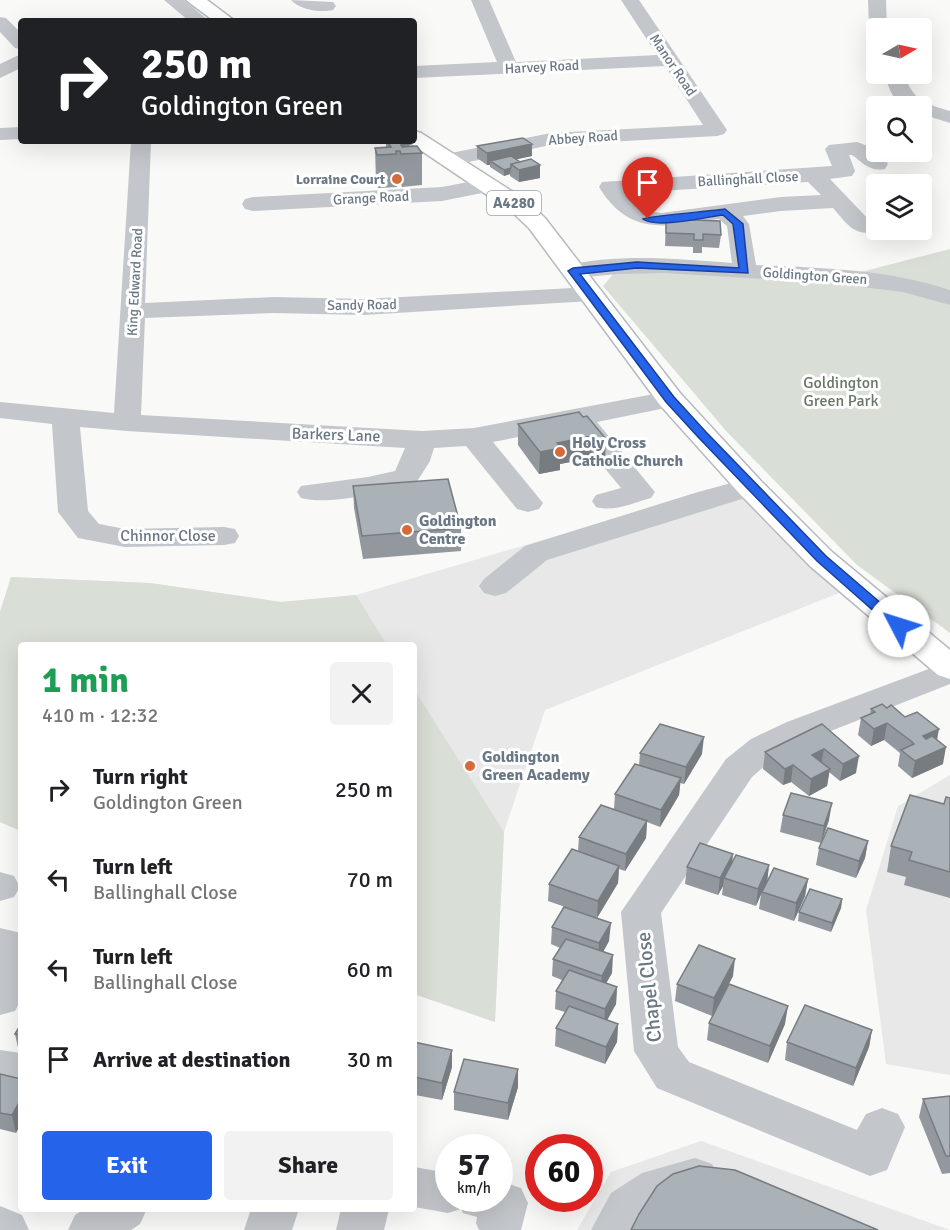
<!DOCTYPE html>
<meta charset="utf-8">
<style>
:root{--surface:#fff;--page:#f2f2f2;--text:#202124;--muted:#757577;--accent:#2563eb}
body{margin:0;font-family:Signika,sans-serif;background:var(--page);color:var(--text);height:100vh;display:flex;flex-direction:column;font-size:22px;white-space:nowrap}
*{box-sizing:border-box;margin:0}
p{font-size:20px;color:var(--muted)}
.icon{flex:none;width:33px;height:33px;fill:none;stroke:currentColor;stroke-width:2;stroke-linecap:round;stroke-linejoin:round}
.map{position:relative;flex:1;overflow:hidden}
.details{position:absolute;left:18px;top:642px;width:399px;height:570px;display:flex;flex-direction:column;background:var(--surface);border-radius:6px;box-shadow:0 6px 24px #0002}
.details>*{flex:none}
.hud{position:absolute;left:18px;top:18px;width:399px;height:126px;border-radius:6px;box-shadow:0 6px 24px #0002;background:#202124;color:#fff;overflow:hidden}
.needle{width:39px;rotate:81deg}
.controls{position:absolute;left:866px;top:18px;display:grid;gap:12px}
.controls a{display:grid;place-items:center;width:66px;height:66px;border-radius:6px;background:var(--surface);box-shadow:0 6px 24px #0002;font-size:30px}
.speed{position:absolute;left:435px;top:1134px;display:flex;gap:12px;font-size:30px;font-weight:700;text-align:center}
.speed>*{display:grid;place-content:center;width:78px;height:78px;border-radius:50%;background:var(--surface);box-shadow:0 6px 24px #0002;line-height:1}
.speed small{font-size:15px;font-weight:400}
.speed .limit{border:9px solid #d22;background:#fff;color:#111}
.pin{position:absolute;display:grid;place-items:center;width:51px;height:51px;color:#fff;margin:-62px -26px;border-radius:50% 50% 50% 0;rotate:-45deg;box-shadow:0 0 6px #0007}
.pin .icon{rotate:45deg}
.me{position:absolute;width:66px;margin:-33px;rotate:310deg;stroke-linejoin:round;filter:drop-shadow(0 0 4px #0008)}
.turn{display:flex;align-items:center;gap:21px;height:126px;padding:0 24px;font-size:27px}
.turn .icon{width:78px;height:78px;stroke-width:2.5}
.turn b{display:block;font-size:42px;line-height:51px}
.round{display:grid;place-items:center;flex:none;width:63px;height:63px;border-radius:6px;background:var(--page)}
.head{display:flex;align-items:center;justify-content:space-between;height:102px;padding:0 24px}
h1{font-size:36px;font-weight:700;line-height:45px;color:#1e9e55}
.primary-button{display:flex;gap:12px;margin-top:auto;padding:12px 24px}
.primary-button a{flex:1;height:69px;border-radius:6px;background:var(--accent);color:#fff;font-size:24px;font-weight:700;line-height:69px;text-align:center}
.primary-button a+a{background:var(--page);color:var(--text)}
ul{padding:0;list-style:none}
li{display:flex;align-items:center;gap:18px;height:90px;padding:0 24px}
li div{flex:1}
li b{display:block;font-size:22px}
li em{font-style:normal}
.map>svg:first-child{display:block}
</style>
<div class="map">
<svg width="950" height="1230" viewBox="0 0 950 1230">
<rect width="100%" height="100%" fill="#f9f9f7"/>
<path fill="#e7e8e7" d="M 732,484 L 839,593 L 545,710 L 504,832 L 495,1022 L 414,994 L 414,645 L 21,645 L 21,831 L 0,822 L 0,612 L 11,577 L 150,583 L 281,602 L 356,595 Z
M 950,775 L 950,1075 L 886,1064 L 866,910 L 898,806 Z
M 701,1141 L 950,1230 L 577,1230 L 611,1172 Z"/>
<path fill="#d9ded6" d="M 950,249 L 950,294 L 861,272 Z
M 633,271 C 691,273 749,276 807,280 C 855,284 905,286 950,305 L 950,633 L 857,565 L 727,432 L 603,286 L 614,273 Z
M 11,577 L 150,583 L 281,602 L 356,595 L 387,645 L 21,645 L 21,831 L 0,822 L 0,612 Z
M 414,689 L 504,832 L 495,1022 L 414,994 Z"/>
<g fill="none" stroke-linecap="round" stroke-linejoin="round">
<g stroke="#b6babe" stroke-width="3">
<path id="major" d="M 186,0 L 207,0 L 235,21 L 214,21 Z
M 414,131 L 421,133 L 527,201 L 545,218 L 680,393 L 761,481 L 832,552 L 950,650 L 950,679 L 938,675 L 810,566 L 739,493 L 660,405 L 529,228 L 511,211 L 407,141 L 414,141 Z"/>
</g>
<path fill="#c3c6ca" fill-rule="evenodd" d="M 164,0 L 184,0 L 209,21 L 189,21 Z
M 291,0 L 333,2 L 336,6 L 333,10 C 321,13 300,10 291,0 Z
M 471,0 L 489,0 L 516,62 L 657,55 L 621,0 L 639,0 L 727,130 L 724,134 L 717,136 L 551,145 L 449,166 L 441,165 L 438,160 L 441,155 L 551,133 L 703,125 L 665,66 L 414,78 L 414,66 L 497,62 Z
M 868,0 L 886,0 L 887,28 L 876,28 L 876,33 L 869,28 Z
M 0,17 L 6,18 L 21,33 L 21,49 L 15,48 L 0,32 Z
M 21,54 L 21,68 L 0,78 L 0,64 Z
M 885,74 L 903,74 C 916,102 921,102 950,111 L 950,123 L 921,114 L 921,106 C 895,106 891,97 885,74 Z
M 21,127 L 21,139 L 0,140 L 0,128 Z
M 131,141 L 151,141 L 145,303 L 274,297 L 364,299 L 591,287 L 600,289 L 603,294 L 600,299 L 591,301 L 364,315 L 274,313 L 145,318 L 141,415 L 422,431 L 474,428 L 670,391 L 680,393 L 684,399 L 680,405 L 597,422 L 655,492 L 651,498 C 633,503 614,512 596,507 L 592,501 L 596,495 L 621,488 L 571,427 L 493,442 L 543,503 L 539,509 L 528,512 L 517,509 L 466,446 L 434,448 L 430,461 L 416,483 C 385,491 332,506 301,498 L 297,492 L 301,486 L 368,477 L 395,471 L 405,448 L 127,431 L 80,427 L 88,511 L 99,524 L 125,529 L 224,527 L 235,529 L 239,536 L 235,543 L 224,545 L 125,547 L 78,538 L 58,512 L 52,424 L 0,418 L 0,402 L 114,413 Z
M 857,142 C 868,145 881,154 888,164 L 885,169 C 870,172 863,163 852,155 L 849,155 L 855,171 L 852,176 L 830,179 L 871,222 L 875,227 L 871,232 C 853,236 844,220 833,208 L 781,211 L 743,216 L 749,224 L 756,265 C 822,268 887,269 950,290 L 950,305 L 903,292 L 829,283 L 664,273 L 619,274 L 573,278 L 564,276 L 561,271 L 564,266 C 618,253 677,259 732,263 L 727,226 L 719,219 C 669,226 630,238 599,187 L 602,182 L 832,166 L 825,149 L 829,145 ZM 808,182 L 821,195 L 781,197 L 661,213 C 646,212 635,204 625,193 Z
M 489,178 L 497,180 L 500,185 L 497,190 L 442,201 L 253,211 L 245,209 L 242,204 L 245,199 L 253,197 L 442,187 Z
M 750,478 L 761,481 L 765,487 L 761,493 L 547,560 L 506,593 L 495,596 L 484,593 L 479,586 L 484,579 L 525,546 L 698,492 Z
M 950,661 L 950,684 L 813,738 L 777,755 L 752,777 L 661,913 L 678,1047 L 689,1062 L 857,1130 L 866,1114 L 882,1108 L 898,1114 L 905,1127 L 887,1170 L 870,1176 L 657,1088 L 634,1051 L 621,912 L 726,759 L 751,739 L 787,722 Z
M 0,872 L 14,876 L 20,887 L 14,897 L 0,901 Z
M 0,928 L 21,933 L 21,1000 L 15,1011 L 0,1015 Z
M 0,1050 L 21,1053 L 21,1089 L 0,1086 Z
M 695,1158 L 712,1164 L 719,1178 L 712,1192 C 687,1201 655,1205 641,1230 L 591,1230 L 611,1193 L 642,1173 Z
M 414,1167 L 448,1173 L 448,1198 L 500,1198 L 500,1181 L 521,1188 L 528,1203 L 521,1230 L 479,1230 L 476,1223 L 477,1217 L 463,1213 L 461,1209 L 448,1213 L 414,1207 Z
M 0,1206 L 22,1215 L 29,1230 L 0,1230 Z
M 84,1209 L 147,1209 L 140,1224 L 131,1230 L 68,1230 L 75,1215 Z
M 251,1209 L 299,1209 L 292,1230 L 244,1230 Z
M 341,1209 L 389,1209 L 384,1230 L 336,1230 Z"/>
<use href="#major" fill="#fff" fill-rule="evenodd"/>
</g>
<path fill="#92989d" d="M 386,141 L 408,141 L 410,146 L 422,153 L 422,185 L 402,187 L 401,184 L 397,184 L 397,187 L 378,188 L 376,181 L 375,148 L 386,148 Z
M 477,146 L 532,156 L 515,159 L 540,178 L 519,182 L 510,176 L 510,174 L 504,176 L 490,167 L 490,165 L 487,165 L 477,158 Z
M 666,219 L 721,235 L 719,248 L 702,247 L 702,253 L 693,253 L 693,247 L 665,246 Z
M 587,416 L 605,461 L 595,462 L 591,458 L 560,464 L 560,470 L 539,474 L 518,445 L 518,424 Z
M 353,486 L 461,528 L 461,551 L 363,559 L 354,508 Z
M 887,708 L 905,717 L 937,740 L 943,764 L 912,778 L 898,766 L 900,753 L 884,740 L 871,746 L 858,735 L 861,718 L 870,715 L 871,709 Z
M 822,724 L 856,773 L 840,781 L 829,772 L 827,786 L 809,796 L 791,782 L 783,785 L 763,769 L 765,752 Z
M 640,753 L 702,754 L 684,784 L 680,783 L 679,795 L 660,827 L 647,822 L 646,838 L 625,871 L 619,869 L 618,883 L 597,918 L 548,901 L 549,884 L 578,851 L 579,837 L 614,809 L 615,794 L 639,765 Z
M 950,798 L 950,898 L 904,885 L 906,877 L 887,872 L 891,846 L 944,804 Z
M 783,815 L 829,820 L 822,841 L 868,841 L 865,858 L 856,878 L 816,865 L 819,848 L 821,843 L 780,832 Z
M 733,854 L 732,862 L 769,865 L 767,882 L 808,879 L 805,896 L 794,921 L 759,909 L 761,894 L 756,906 L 722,895 L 723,886 L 718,895 L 685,884 L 687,867 Z
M 842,899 L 841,908 L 831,932 L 798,921 L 799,912 Z
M 552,927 L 609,941 L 603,952 L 612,973 L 606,983 L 617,987 L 616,1004 L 607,1020 L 618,1024 L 617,1042 L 605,1064 L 555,1046 L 556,1028 L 565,1012 L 555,1009 L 556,991 L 562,980 L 552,976 L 553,959 L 560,948 L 551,944 Z
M 733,976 L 712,1016 L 675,1001 L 677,984 Z
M 709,1023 L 785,1024 L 768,1063 L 707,1040 Z
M 21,1024 L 21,1052 L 19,1052 L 15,1034 Z
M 872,1030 L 869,1047 L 853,1086 L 785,1060 L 787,1042 Z
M 414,1042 L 452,1067 L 442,1100 L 415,1095 L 414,1106 Z
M 0,1074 L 21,1079 L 16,1133 L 0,1129 Z
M 518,1087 L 508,1120 L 454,1110 L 454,1092 Z
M 950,1096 L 950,1173 L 942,1174 L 919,1117 L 923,1099 Z"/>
<path fill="#777c80" d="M 532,144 L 532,156 L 495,164 L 490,161 L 490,165 L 487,165 L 487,153 Z
M 540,165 L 540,178 L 519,182 L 519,170 Z
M 511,168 L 510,174 L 504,176 L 504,170 Z
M 592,436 L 591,458 L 560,464 L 560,470 L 539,474 L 540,452 L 557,443 Z
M 606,439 L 605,461 L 595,462 L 596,441 Z
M 887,723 L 884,740 L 871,746 L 874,729 Z
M 939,729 L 936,746 L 923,736 Z
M 704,737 L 702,754 L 684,784 L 686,767 Z
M 946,747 L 943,764 L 912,778 L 915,761 Z
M 824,749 L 821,766 L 812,755 Z
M 859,756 L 856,773 L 840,781 L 843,764 Z
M 793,765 L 791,782 L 783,785 L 785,769 Z
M 830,769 L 827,786 L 809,796 L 811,779 Z
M 681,778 L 679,795 L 660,827 L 661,810 Z
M 832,803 L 829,820 L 821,843 L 824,826 Z
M 647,821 L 646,838 L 625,871 L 626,854 Z
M 868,841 L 865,858 L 856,878 L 859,861 Z
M 733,854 L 731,871 L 724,878 L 723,886 L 718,895 L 720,878 Z
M 769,865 L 767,883 L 762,892 L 756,906 L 758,889 Z
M 619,866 L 618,883 L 597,918 L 598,901 Z
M 808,879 L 805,896 L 794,921 L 796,903 Z
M 842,899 L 841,908 L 831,932 L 832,923 Z
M 611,923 L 609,941 L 598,961 L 599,943 Z
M 613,955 L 612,973 L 600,994 L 602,976 Z
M 735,959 L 733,976 L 712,1016 L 714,998 Z
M 617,987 L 616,1004 L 604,1026 L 605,1009 Z
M 788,1006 L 785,1024 L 768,1063 L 770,1046 Z
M 618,1024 L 617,1042 L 605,1064 L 606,1047 Z
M 872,1030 L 869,1047 L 853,1086 L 856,1068 Z
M 452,1050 L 452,1067 L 442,1100 L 442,1083 Z
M 518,1069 L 518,1087 L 508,1120 L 508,1103 Z
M 21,1099 L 21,1124 L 16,1133 L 12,1115 Z"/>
<path fill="#aab1b7" stroke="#777c80" stroke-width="1.5" d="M 523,138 L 532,144 L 487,153 L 477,146 Z
M 387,141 L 408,141 L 410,144 L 401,145 L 402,147 L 417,146 L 422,153 L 401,154 L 400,151 L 396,151 L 396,154 L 377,155 L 375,148 L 391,147 Z
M 511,156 L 520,162 L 511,164 L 511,168 L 504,170 L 490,161 Z
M 531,159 L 540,165 L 519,170 L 511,164 Z
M 666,219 L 720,221 L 721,235 L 703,234 L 703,240 L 694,240 L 694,234 L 666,233 Z
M 579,412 L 583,417 L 587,416 L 606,439 L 596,441 L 592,436 L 557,443 L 561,448 L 540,452 L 518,424 Z
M 448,479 L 461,528 L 362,536 L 353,486 Z
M 882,704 L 887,708 L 891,705 L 905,717 L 917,712 L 939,729 L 923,736 L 926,739 L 932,736 L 946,747 L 915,761 L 901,750 L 914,744 L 911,741 L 887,723 L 874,729 L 861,718 L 875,712 L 871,709 Z
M 660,724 L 704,737 L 686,767 L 640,753 Z
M 822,724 L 859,756 L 843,764 L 824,749 L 812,755 L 830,769 L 811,779 L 793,765 L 785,769 L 765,752 Z
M 635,764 L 681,778 L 661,810 L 615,794 Z
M 791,793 L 832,803 L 824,826 L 783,815 Z
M 910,795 L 944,804 L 946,797 L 950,798 L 950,872 L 909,860 L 912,852 L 891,846 Z
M 601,805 L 647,821 L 626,854 L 579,837 Z
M 828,828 L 868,841 L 859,861 L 819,848 Z
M 700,843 L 733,854 L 720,878 L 687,867 Z
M 572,849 L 619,866 L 598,901 L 549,884 Z
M 736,855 L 769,865 L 758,889 L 724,878 Z
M 774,868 L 808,879 L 796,903 L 762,892 Z
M 810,889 L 842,899 L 832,923 L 799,912 Z
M 564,907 L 611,923 L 599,943 L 552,927 Z
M 566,939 L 613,955 L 602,976 L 553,959 Z
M 699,945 L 735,959 L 714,998 L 677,984 Z
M 569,970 L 617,987 L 605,1009 L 556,991 Z
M 729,984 L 788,1006 L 770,1046 L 709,1023 Z
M 805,1005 L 872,1030 L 856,1068 L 787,1042 Z
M 569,1006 L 618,1024 L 606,1047 L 556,1028 Z
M 21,1024 L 21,1035 L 15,1034 Z
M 414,1042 L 452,1050 L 442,1083 L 414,1077 Z
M 464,1059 L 518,1069 L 508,1103 L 454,1092 Z
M 0,1074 L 21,1079 L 21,1099 L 12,1115 L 0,1113 Z
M 950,1096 L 950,1156 L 946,1156 L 923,1099 Z
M 699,1166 L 735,1170 L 878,1230 L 631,1230 L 639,1214 L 657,1186 L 673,1174 Z"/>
<path fill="#2563eb" stroke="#184099" stroke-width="1.5" d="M 725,209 L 743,224 L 748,273 L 637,268 L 580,274 L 674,397 L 706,432 L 826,556 L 904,623 L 906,626 L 904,629 L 894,629 L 817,561 L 698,437 L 666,402 L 568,271 L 573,268 L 637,262 L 739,268 L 733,224 L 723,215 C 706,217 656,229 643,219 C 648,216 713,211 725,209 Z"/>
<g fill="#d66a3a" stroke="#fff" stroke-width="2">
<circle cx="397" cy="179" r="6"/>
<circle cx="560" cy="452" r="6"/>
<circle cx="407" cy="530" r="6"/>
<circle cx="470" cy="766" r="6"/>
</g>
<g text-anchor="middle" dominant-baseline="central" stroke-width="6" stroke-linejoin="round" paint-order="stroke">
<g font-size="14" fill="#6a7785" stroke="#fff">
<text transform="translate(673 65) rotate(56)">Manor Road</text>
<text transform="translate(542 67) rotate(-3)">Harvey Road</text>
<text transform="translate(583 138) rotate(-4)">Abbey Road</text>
<text transform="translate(748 179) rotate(-3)">Ballinghall Close</text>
<text transform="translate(371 198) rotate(-3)">Grange Road</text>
<text transform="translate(815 276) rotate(4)">Goldington Green</text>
<text transform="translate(135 282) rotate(-87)">King Edward Road</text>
<text transform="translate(362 305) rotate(-1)">Sandy Road</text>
</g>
<g font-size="14" font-weight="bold" fill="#6a7785" stroke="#fff" text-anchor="end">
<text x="385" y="179">Lorraine Court</text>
</g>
<rect fill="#fff" stroke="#97a0aa" stroke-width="1.5" x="487" y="191" width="54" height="24" rx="4.5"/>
<g font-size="15" font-weight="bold" fill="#6a7785">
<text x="514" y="203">A4280</text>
</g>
<g font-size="16" fill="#667865" stroke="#fff">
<text x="841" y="383">Goldington<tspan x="841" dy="18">Green Park</tspan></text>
</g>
<g font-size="16" fill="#6a7785" stroke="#fff">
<text transform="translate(336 435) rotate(2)">Barkers Lane</text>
<text x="168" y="536">Chinnor Close</text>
</g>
<g font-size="16" font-weight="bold" fill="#6a7785" stroke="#fff" text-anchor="start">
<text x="572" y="443">Holy Cross<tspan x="572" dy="18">Catholic Church</tspan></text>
<text x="419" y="521">Goldington<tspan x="419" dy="18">Centre</tspan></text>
<text x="482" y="757">Goldington<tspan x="482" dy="18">Green Academy</tspan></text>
</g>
<g font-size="20" fill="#6a7785" stroke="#fff">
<text transform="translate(649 987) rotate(-96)">Chapel Close</text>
</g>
</g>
</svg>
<div class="controls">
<a><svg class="needle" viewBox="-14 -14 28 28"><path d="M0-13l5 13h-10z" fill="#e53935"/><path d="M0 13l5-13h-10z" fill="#757577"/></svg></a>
<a><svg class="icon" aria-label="search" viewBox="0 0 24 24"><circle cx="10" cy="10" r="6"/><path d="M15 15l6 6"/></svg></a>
<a><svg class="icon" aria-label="layers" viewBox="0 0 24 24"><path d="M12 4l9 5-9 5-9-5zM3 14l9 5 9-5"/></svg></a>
</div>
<div class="speed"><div>57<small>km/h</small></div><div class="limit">60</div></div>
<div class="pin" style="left:648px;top:219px;background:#d93025"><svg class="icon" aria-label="arrive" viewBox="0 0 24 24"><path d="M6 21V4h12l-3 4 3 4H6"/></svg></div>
<svg class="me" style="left:899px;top:626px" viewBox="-20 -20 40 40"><circle r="19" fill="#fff"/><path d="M0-13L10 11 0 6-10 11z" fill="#2563eb"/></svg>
<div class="hud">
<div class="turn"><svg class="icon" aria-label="right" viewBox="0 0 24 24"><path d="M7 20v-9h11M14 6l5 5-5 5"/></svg><div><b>250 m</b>Goldington Green</div></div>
</div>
<section class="details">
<div class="head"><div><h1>1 min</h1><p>410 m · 12:32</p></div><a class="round"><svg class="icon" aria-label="close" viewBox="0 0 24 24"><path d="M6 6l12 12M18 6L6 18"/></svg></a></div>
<ul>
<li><svg class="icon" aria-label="right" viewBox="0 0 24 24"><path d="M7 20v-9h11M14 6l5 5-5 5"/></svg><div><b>Turn right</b><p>Goldington Green</p></div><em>250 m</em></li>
<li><svg class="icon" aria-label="left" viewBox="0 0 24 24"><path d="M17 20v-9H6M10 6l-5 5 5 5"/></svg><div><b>Turn left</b><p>Ballinghall Close</p></div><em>70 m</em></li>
<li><svg class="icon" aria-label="left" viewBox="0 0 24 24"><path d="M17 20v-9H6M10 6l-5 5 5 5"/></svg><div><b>Turn left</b><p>Ballinghall Close</p></div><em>60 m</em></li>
<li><svg class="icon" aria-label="arrive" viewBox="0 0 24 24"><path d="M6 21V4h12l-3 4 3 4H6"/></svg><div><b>Arrive at destination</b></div><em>30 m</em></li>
</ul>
<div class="primary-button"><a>Exit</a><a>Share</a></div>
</section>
</div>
